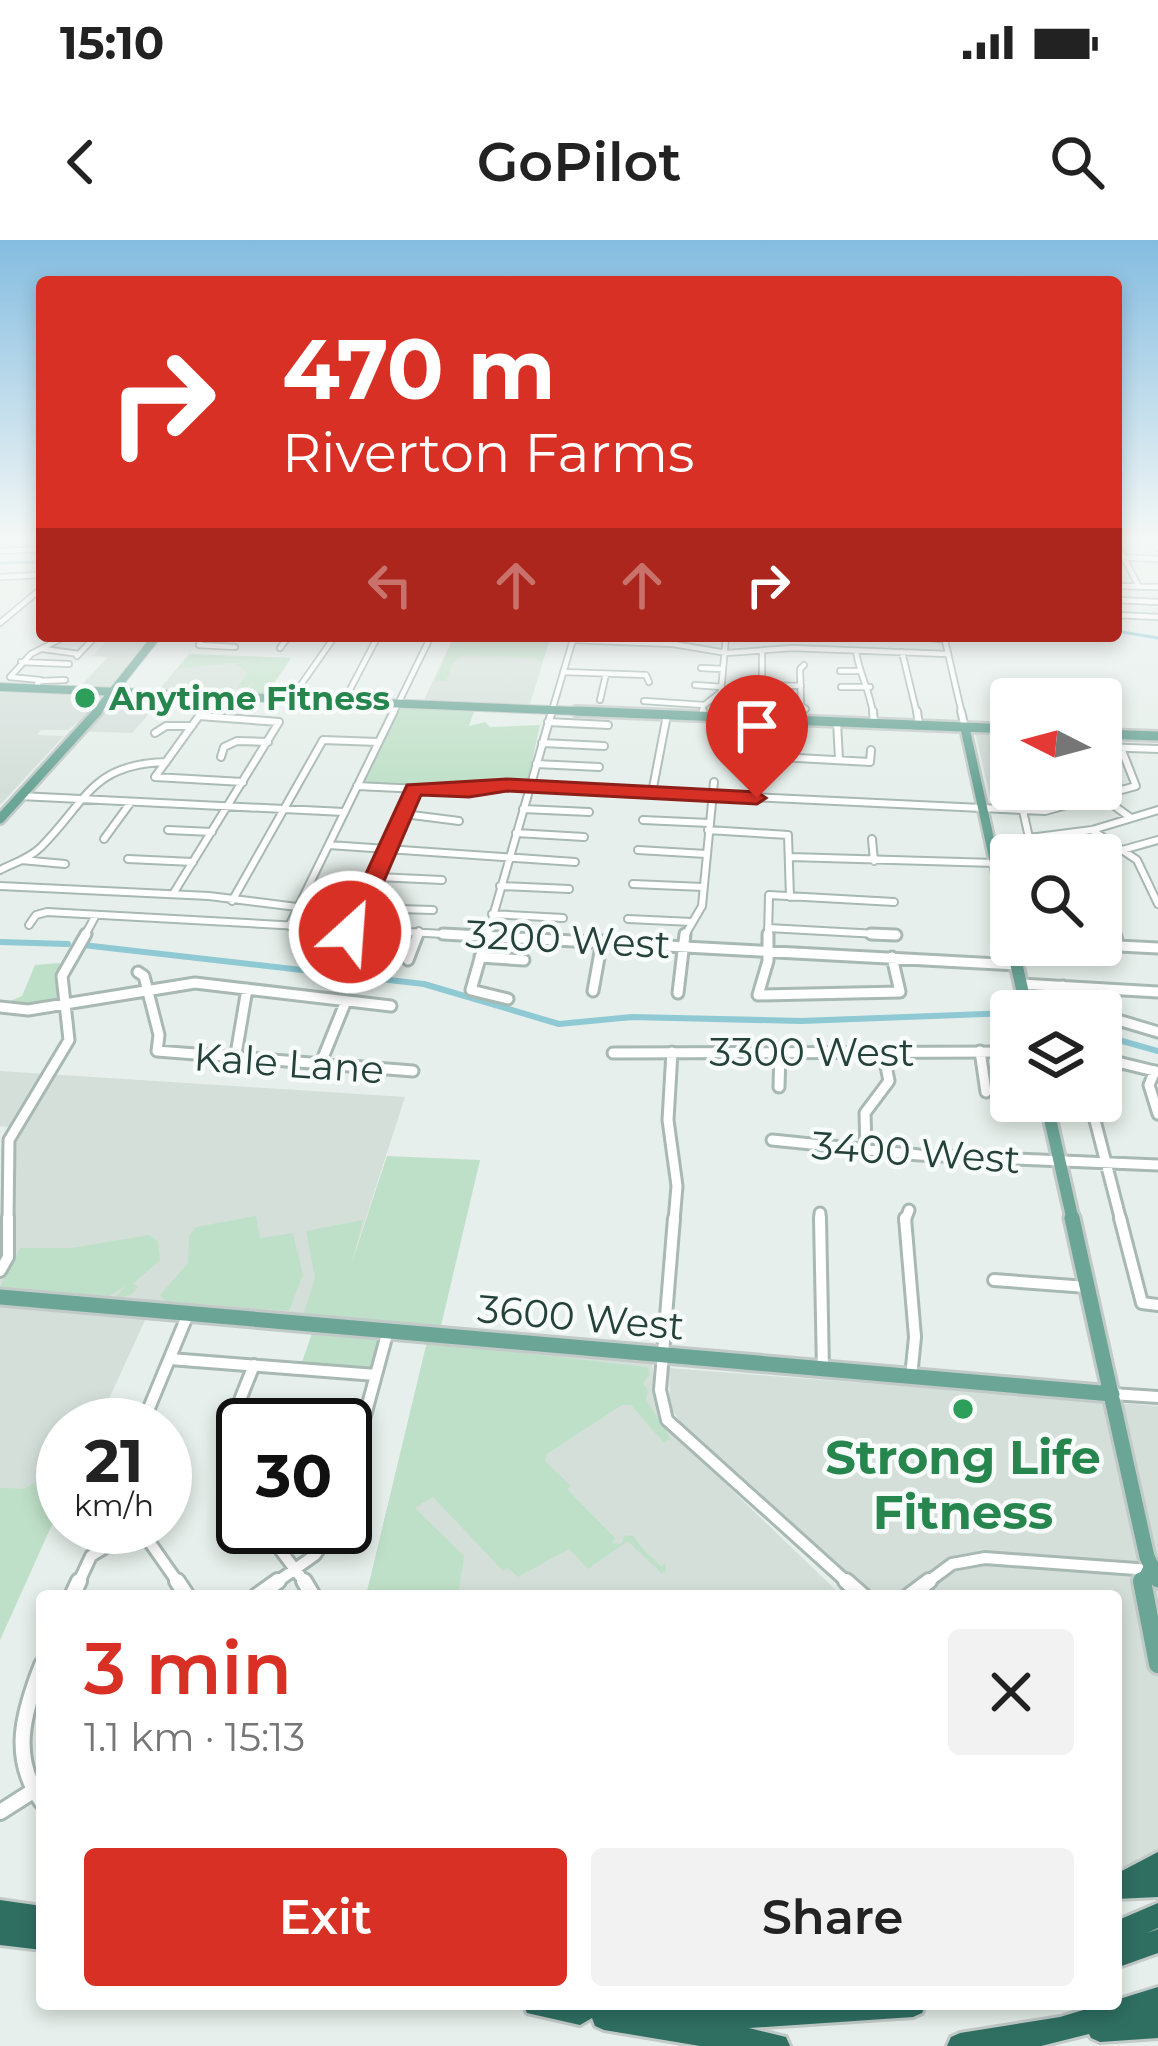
<!DOCTYPE html>
<meta charset="utf-8">
<style>
:root{--surface:#fff;--page:#f2f2f2;--text:#222;--muted:#767676;--accent:#d93025}
body{margin:0;font-family:Montserrat,sans-serif;background:var(--page);color:var(--text);height:100vh;display:flex;flex-direction:column;font-size:45px;white-space:nowrap}
*{box-sizing:border-box;margin:0}
p{font-size:39px;color:var(--muted)}
.icon{flex:none;width:66px;height:66px;fill:none;stroke:currentColor;stroke-width:2;stroke-linecap:round;stroke-linejoin:round}
.map{position:relative;flex:1;overflow:hidden}
.side{position:absolute;left:36px;top:1350px;width:1086px;height:420px;display:flex;flex-direction:column;background:var(--surface);border-radius:12px;box-shadow:0 6px 18px #0003}
.side>*{flex:none}
.banner{position:absolute;left:36px;top:36px;width:1086px;height:366px;border-radius:12px;box-shadow:0 6px 18px #0003;background:#d93025;color:#fff;overflow:hidden}
.needle{width:78px;rotate:276deg}
.tools{position:absolute;left:990px;top:438px;display:grid;gap:24px}
.tools a{display:grid;place-items:center;width:132px;height:132px;border-radius:12px;background:var(--surface);box-shadow:0 6px 18px #0003;font-size:60px}
.speed{position:absolute;left:36px;top:1158px;display:flex;gap:24px;font-size:60px;font-weight:700;text-align:center}
.speed>*{display:grid;place-content:center;width:156px;height:156px;border-radius:50%;background:var(--surface);box-shadow:0 6px 18px #0003;line-height:1}
.speed small{font-size:30px;font-weight:400}
.speed .limit{border:6px solid #111;border-radius:18px;background:#fff;color:#111}
.pin{position:absolute;display:grid;place-items:center;width:102px;height:102px;color:#fff;margin:-123px -51px;border-radius:50% 50% 50% 0;rotate:-45deg;box-shadow:0 0 12px #0007}
.pin .icon{rotate:45deg}
.me{position:absolute;width:132px;margin:-66px;rotate:26deg;stroke-linejoin:round;filter:drop-shadow(0 0 9px #0008)}
.turn{display:flex;align-items:center;gap:42px;height:252px;padding:0 48px;font-size:54px}
.turn .icon{width:156px;height:156px;stroke-width:2.5}
.turn b{display:block;font-size:84px;line-height:102px}
.lanes{display:flex;align-items:center;height:114px;padding:0 48px;background:#0003;justify-content:center;gap:60px;direction:ltr}
.lanes .off{opacity:.35}
.round{display:grid;place-items:center;flex:none;width:126px;height:126px;border-radius:12px;background:var(--page)}
.headline{display:flex;align-items:center;justify-content:space-between;height:204px;padding:0 48px}
h1{font-size:72px;font-weight:600;line-height:90px;color:var(--accent)}
.cta{display:flex;gap:24px;margin-top:auto;padding:24px 48px}
.cta a{flex:1;height:138px;border-radius:12px;background:var(--accent);color:#fff;font-size:48px;font-weight:600;line-height:138px;text-align:center}
.cta a+a{background:var(--page);color:var(--text)}
.status{display:flex;justify-content:space-between;align-items:center;height:84px;padding:0 60px;background:var(--surface);direction:ltr}
.status svg{height:33px;fill:currentColor}
header{display:flex;justify-content:space-between;align-items:center;height:156px;padding:0 48px;background:var(--surface);font-size:54px;font-weight:600}
.map>svg:first-child{display:block}
</style>
<div class="status"><b>15:10</b><svg viewBox="0 0 49 12"><path d="M0 12V9h3v3zM5 12V6h3v6zM10 12V3h3v9zM15 12V0h3v12zM26 1h20v11H26zM47 4h2v5h-2z"/></svg></div>
<header><svg class="icon" aria-label="back" viewBox="0 0 24 24"><path d="M15 5l-7 7 7 7"/></svg>GoPilot<svg class="icon" aria-label="search" viewBox="0 0 24 24"><circle cx="10" cy="10" r="6"/><path d="M15 15l6 6"/></svg></header>
<div class="map">
<svg width="1158" height="1806" viewBox="0 0 1158 1806">
<rect width="100%" height="100%" fill="#e6efeb"/>
<path fill="#d4dfda" d="M 111,396 L 151,396 L 108,452 L 187,456 L 178,467 L 156,466 L 132,493 L 72,491 L 79,481 L 68,490 L 41,490 L 37,495 L 64,496 L 0,565 L 0,449 L 76,451 L 108,417 L 93,416 Z
M 454,396 L 551,396 L 529,467 L 423,462 Z
M 189,414 L 291,418 L 266,456 L 157,452 Z
M 975,491 L 1011,493 L 1011,549 L 1074,549 L 1039,560 L 990,557 Z
M 0,831 L 405,857 L 332,1083 L 0,1051 L 1,910 L 10,887 L 0,886 Z
M 0,1067 L 146,1078 L 97,1185 L 63,1185 L 63,1260 L 0,1400 Z
M 427,1102 L 652,1124 L 658,1179 L 842,1356 L 366,1356 Z
M 669,1128 L 1158,1166 L 1158,1614 L 1116,1633 L 1116,1356 L 859,1356 L 686,1190 L 670,1167 Z"/>
<path fill="#bfe0c8" d="M 454,396 L 551,396 L 542,422 L 534,418 L 463,415 L 454,422 L 446,441 L 435,441 Z
M 190,414 L 291,418 L 265,455 L 246,454 L 253,442 L 247,448 L 238,447 L 247,432 L 234,423 L 177,429 Z
M 400,465 L 475,469 L 469,486 L 485,482 L 490,487 L 540,485 L 527,544 L 474,549 L 361,545 Z
M 60,723 L 56,763 L 36,767 L 3,764 L 22,756 L 35,725 Z
M 387,916 L 480,920 L 440,1090 L 332,1081 L 333,1076 L 304,1073 L 315,1037 L 306,991 L 363,980 L 352,1022 Z
M 256,976 L 260,998 L 293,993 L 303,1035 L 289,1071 L 166,1061 L 160,1055 L 188,1023 L 189,996 L 196,987 Z
M 149,995 L 158,1001 L 160,1020 L 133,1044 L 138,1046 C 134,1055 124,1058 114,1058 L 126,1046 L 109,1056 L 0,1047 L 20,1008 L 71,1008 Z
M 312,1093 L 381,1098 L 372,1130 L 301,1125 Z
M 427,1102 L 647,1127 L 650,1135 L 643,1143 L 648,1150 L 646,1159 L 671,1199 L 664,1203 L 631,1165 L 622,1165 L 547,1214 L 545,1221 L 571,1246 L 567,1249 L 615,1298 L 612,1303 L 621,1304 L 625,1295 L 634,1296 C 641,1310 650,1315 662,1327 L 666,1322 L 666,1331 L 662,1334 L 628,1301 L 588,1329 L 569,1309 L 518,1337 L 508,1328 L 503,1331 L 433,1257 L 415,1268 L 464,1316 L 458,1356 L 366,1356 Z
M 63,1225 L 63,1260 L 0,1400 L 0,1248 L 24,1249 Z"/>
<g fill="none" stroke-linecap="round" stroke-linejoin="round">
<path stroke="#8ec9d4" stroke-width="3" d="M 0,323 L 42,322
M 1116,391 L 1158,398"/>
<path stroke="#8ec9d4" stroke-width="6" d="M 0,702 L 68,704
M 83,705 L 424,744 L 559,784 L 632,777 L 801,781 L 1011,773
M 1101,795 L 1158,811"/>
<g stroke="#a8b8b2" stroke-width="8">
<path id="minor-far4" d="M 1152,298 L 1158,308
M 1116,302 L 1139,347
M 0,311 L 42,309
M 1116,317 L 1158,319
M 0,337 L 42,335
M 1116,346 L 1158,347
M 1116,360 L 1158,362
M 1116,375 L 1158,377
M 0,383 L 42,348
M 151,396 L 202,398
M 203,396 L 199,405 L 235,407
M 916,396 L 945,400
M 944,396 L 962,474
M 573,400 L 673,404 L 727,413 L 792,408 L 948,414
M 280,408 L 289,396
M 43,409 L 79,414
M 856,411 C 859,434 870,450 873,474
M 902,412 L 917,474
M 762,413 L 762,474
M 77,416 L 92,400
M 21,422 L 69,424
M 804,425 L 800,429 L 801,465 L 806,469
M 701,428 L 723,429
M 840,431 L 859,431
M 563,432 L 646,435 L 649,442
M 10,437 L 31,414 L 66,396
M 10,437 L 40,440 L 35,448
M 41,441 L 65,440
M 695,445 L 722,447
M 763,445 L 801,446
M 841,447 L 870,447
M 291,459 L 335,396
M 600,460 L 606,434
M 344,461 L 378,396
M 644,461 L 704,465
M 393,474 L 431,396
M 551,474 L 574,396
M 702,474 L 703,466 L 721,452 L 726,396"/>
</g>
<g stroke="#a8b8b2" stroke-width="10">
<path id="minor-far3" d="M 762,471 L 762,479
M 873,471 L 874,484
M 917,471 L 919,485
M 961,471 L 965,488
M 702,476 L 703,471
M 548,482 L 608,485
M 837,482 L 839,519
M 155,493 L 166,486 L 192,486
M 542,503 L 604,506
M 1101,507 L 1158,509
M 760,516 L 870,522 L 871,510
M 221,517 L 224,507 L 237,501 L 268,502
M 536,524 L 599,527
M 155,537 L 199,476 L 279,482 L 173,654
M 155,537 L 243,542
M 357,546 L 461,551 L 517,546 L 1045,571 L 1136,546 L 1121,508
M 1091,549 L 1131,578
M 652,553 L 667,475
M 20,556 L 344,572
M 523,569 L 589,572
M 1023,571 L 1033,615
M 404,574 L 459,581
M 643,580 L 709,583
M 168,590 L 212,592
M 708,590 L 788,595 L 790,657
M 1092,590 L 1137,620 L 1158,664
M 516,593 L 584,597
M 1029,598 L 1092,590 L 1158,570
M 104,599 L 131,562
M 872,599 L 874,621
M 329,605 L 575,622
M 638,610 L 706,614
M 1101,616 L 1158,600
M 790,617 L 995,623
M 128,619 L 193,622
M 21,620 L 65,624
M 0,630 C 14,623 30,618 41,607 C 87,561 91,524 166,522
M 377,637 L 442,640
M 633,644 L 703,647
M 0,646 L 209,656 L 297,667
M 500,646 L 569,649
M 1101,653 L 1116,697
M 232,661 L 323,500 L 378,502
M 363,668 L 433,670
M 492,674 L 563,678
M 628,679 L 692,682
M 29,685 L 36,675 L 47,672 L 498,697
M 289,686 L 394,471
M 768,688 L 896,695
M 84,697 L 96,675
M 349,697 L 414,549
M 417,697 L 419,691
M 487,697 L 552,471
M 684,697 L 702,666 L 714,542
M 768,697 L 769,655 L 894,662"/>
</g>
<g stroke="#a8b8b2" stroke-width="15">
<path id="minor-far2" d="M 443,694 L 1017,725
M 487,694 L 471,750 L 508,759
M 768,694 L 768,721 L 758,755 L 900,752 L 892,717
M 871,694 L 896,695
M 1115,694 L 1119,706 L 1158,708
M 342,713 L 351,694
M 480,717 L 524,720
M 408,720 L 418,694
M 138,732 L 144,736 L 159,795 L 157,811 L 413,831
M 1021,744 L 1158,752
M 1063,746 L 1067,765 L 1088,771
M 593,751 L 602,701
M 678,753 L 685,694
M 0,767 L 28,770 L 195,743 L 391,766
M 1101,775 L 1158,792
M 980,811 L 986,852
M 672,812 L 668,880 L 677,946 L 674,981
M 613,813 L 1011,812
M 1101,818 L 1158,832
M 235,820 L 247,749
M 320,825 L 346,761
M 1155,831 L 1149,845 L 1158,874
M 779,847 L 780,812
M 1090,861 L 1121,981
M 772,900 L 919,915 L 1158,925
M 866,911 L 865,873 L 889,841 L 883,811
M 820,973 L 820,981
M 8,981 L 9,900 L 69,800 L 62,736 L 86,694
M 905,981 L 909,970"/>
</g>
<g stroke="#a8b8b2" stroke-width="16">
<path id="minor-far1" d="M 674,978 L 660,1150 L 667,1180 L 849,1344
M 820,978 L 823,1130
M 905,978 L 915,1097 L 911,1137
M 1120,978 L 1142,1063 L 1158,1065
M 0,1031 L 8,1017 L 8,978
M 994,1040 L 1087,1047
M 170,1119 L 376,1135
M 1112,1154 L 1158,1157
M 142,1185 L 188,1074
M 345,1250 L 387,1094
M 243,1263 C 213,1216 235,1173 254,1125
M 139,1287 L 179,1344
M 263,1287 L 306,1344
M 78,1344 L 91,1316 L 139,1287
M 274,1344 L 315,1315 L 334,1287
M 925,1344 L 952,1324 L 985,1318 L 1150,1330"/>
</g>
<g stroke="#a8b8b2" stroke-width="20">
<path id="minor" d="M 177,1341 L 187,1356
M 304,1341 L 313,1356
M 846,1341 L 863,1356
M 72,1356 L 79,1341
M 257,1356 L 278,1341
M 909,1356 L 929,1341
M 42,1425 C 23,1473 10,1518 42,1562
M 0,1572 L 33,1551"/>
</g>
<g stroke="#c2cac8" stroke-width="10">
<path id="major-far4" d="M 0,447 L 648,474
M 95,474 L 157,396"/>
</g>
<g stroke="#c2cac8" stroke-width="14">
<path id="major-far3" d="M 576,471 L 1011,489
M 965,488 L 1011,697
M 1101,494 L 1158,496
M 0,579 L 98,471"/>
</g>
<g stroke="#c2cac8" stroke-width="18">
<path id="major-far2" d="M 1012,705 L 1027,771
M 1046,861 L 1073,981"/>
</g>
<g stroke="#c2cac8" stroke-width="21">
<path id="major-far1" d="M 1072,978 L 1147,1317 L 1158,1340
M 0,1057 L 1112,1154
M 1143,1344 L 1150,1330"/>
</g>
<g stroke="#c2cac8" stroke-width="24">
<path id="major" d="M 1142,1341 L 1158,1424"/>
</g>
<g stroke="#c2cac8" stroke-width="6">
<path id="highway" d="M 1158,1612 L 1158,1657 L 1116,1659 L 1116,1634 Z
M 0,1660 L 42,1666 L 42,1710 L 0,1705 Z
M 1158,1663 L 1158,1688 L 1147,1693 L 1158,1689 L 1158,1713 L 1116,1728 L 1116,1681 Z
M 1158,1747 L 1158,1798 L 1100,1802 L 1091,1798 L 1089,1794 L 1041,1806 L 947,1806 L 951,1797 L 960,1793 L 1060,1777 L 1103,1764 L 1116,1764 L 1116,1760 Z
M 523,1764 L 926,1764 L 922,1773 L 913,1777 L 749,1788 L 786,1797 L 790,1806 L 700,1806 L 604,1790 L 595,1786 L 592,1778 L 580,1785 L 527,1773 Z"/>
</g>
<use href="#minor-far4" stroke="#fff" stroke-width="4.5"/>
<use href="#minor-far3" stroke="#fff" stroke-width="6"/>
<use href="#minor-far2" stroke="#fff" stroke-width="9"/>
<use href="#minor-far1" stroke="#fff" stroke-width="10"/>
<use href="#minor" stroke="#fff" stroke-width="14"/>
<use href="#major-far4" stroke="#6aa596" stroke-width="8"/>
<use href="#major-far3" stroke="#6aa596" stroke-width="9"/>
<use href="#major-far2" stroke="#6aa596" stroke-width="12"/>
<use href="#major-far1" stroke="#6aa596" stroke-width="15"/>
<use href="#major" stroke="#6aa596" stroke-width="18"/>
<use href="#highway" fill="#2f6f62" fill-rule="evenodd"/>
</g>
<linearGradient id="sky" x2="0" y2="1"><stop stop-color="#84bce0"/><stop offset="0.54" stop-color="#f4f8f6"/><stop offset="1" stop-color="#f4f8f6" stop-opacity="0"/></linearGradient>
<rect width="1158" height="551" fill="url(#sky)"/>
<path fill="#d93025" stroke="#8d1f18" stroke-width="3" d="M 507,539 L 757,552 L 766,558 L 757,564 L 507,551 L 469,557 L 421,555 L 362,692 L 350,699 L 342,697 L 339,692 L 407,545 Z"/>
<g fill="#2e9e5b" stroke="#f7fbf9" stroke-width="4.5">
<circle cx="85" cy="458" r="12"/>
<circle cx="963" cy="1169" r="12"/>
</g>
<g text-anchor="middle" dominant-baseline="central" stroke-width="9" stroke-linejoin="round" paint-order="stroke">
<g font-size="33" font-weight="bold" fill="#27864d" stroke="#f7fbf9" text-anchor="start">
<text x="109" y="458">Anytime Fitness</text>
</g>
<g font-size="39" fill="#24423a" stroke="#f7fbf9">
<text transform="translate(568 699) rotate(3)">3200 West</text>
<text x="812" y="812">3300 West</text>
<text transform="translate(289 823) rotate(4)">Kale Lane</text>
<text transform="translate(916 912) rotate(4)">3400 West</text>
<text transform="translate(581 1077) rotate(5)">3600 West</text>
</g>
<g font-size="48" font-weight="bold" fill="#27864d" stroke="#f7fbf9">
<text x="963" y="1217">Strong Life<tspan x="963" dy="55">Fitness</tspan></text>
</g>
</g>
</svg>
<div class="tools">
<a><svg class="needle" viewBox="-14 -14 28 28"><path d="M0-13l5 13h-10z" fill="#e53935"/><path d="M0 13l5-13h-10z" fill="#767676"/></svg></a>
<a><svg class="icon" aria-label="search" viewBox="0 0 24 24"><circle cx="10" cy="10" r="6"/><path d="M15 15l6 6"/></svg></a>
<a><svg class="icon" aria-label="layers" viewBox="0 0 24 24"><path d="M12 4l9 5-9 5-9-5zM3 14l9 5 9-5"/></svg></a>
</div>
<div class="speed"><div>21<small>km/h</small></div><div class="limit">30</div></div>
<div class="pin" style="left:757px;top:558px;background:#d93025"><svg class="icon" aria-label="arrive" viewBox="0 0 24 24"><path d="M6 21V4h12l-3 4 3 4H6"/></svg></div>
<svg class="me" style="left:350px;top:692px" viewBox="-20 -20 40 40"><circle r="17" fill="#d93025" stroke="#fff" stroke-width="3"/><path d="M0-11L8 9 0 5-8 9z" fill="#fff"/></svg>
<div class="banner">
<div class="turn"><svg class="icon" aria-label="right" viewBox="0 0 24 24"><path d="M7 20v-9h11M14 6l5 5-5 5"/></svg><div><b>470 m</b>Riverton Farms</div></div>
<div class="lanes"><svg class="icon off" aria-label="left" viewBox="0 0 24 24"><path d="M17 20v-9H6M10 6l-5 5 5 5"/></svg><svg class="icon off" aria-label="ahead" viewBox="0 0 24 24"><path d="M12 20V5M6 11l6-6 6 6"/></svg><svg class="icon off" aria-label="ahead" viewBox="0 0 24 24"><path d="M12 20V5M6 11l6-6 6 6"/></svg><svg class="icon" aria-label="right" viewBox="0 0 24 24"><path d="M7 20v-9h11M14 6l5 5-5 5"/></svg></div>
</div>
<section class="side">
<div class="headline"><div><h1>3 min</h1><p>1.1 km · 15:13</p></div><a class="round"><svg class="icon" aria-label="close" viewBox="0 0 24 24"><path d="M6 6l12 12M18 6L6 18"/></svg></a></div>
<div class="cta"><a>Exit</a><a>Share</a></div>
</section>
</div>
